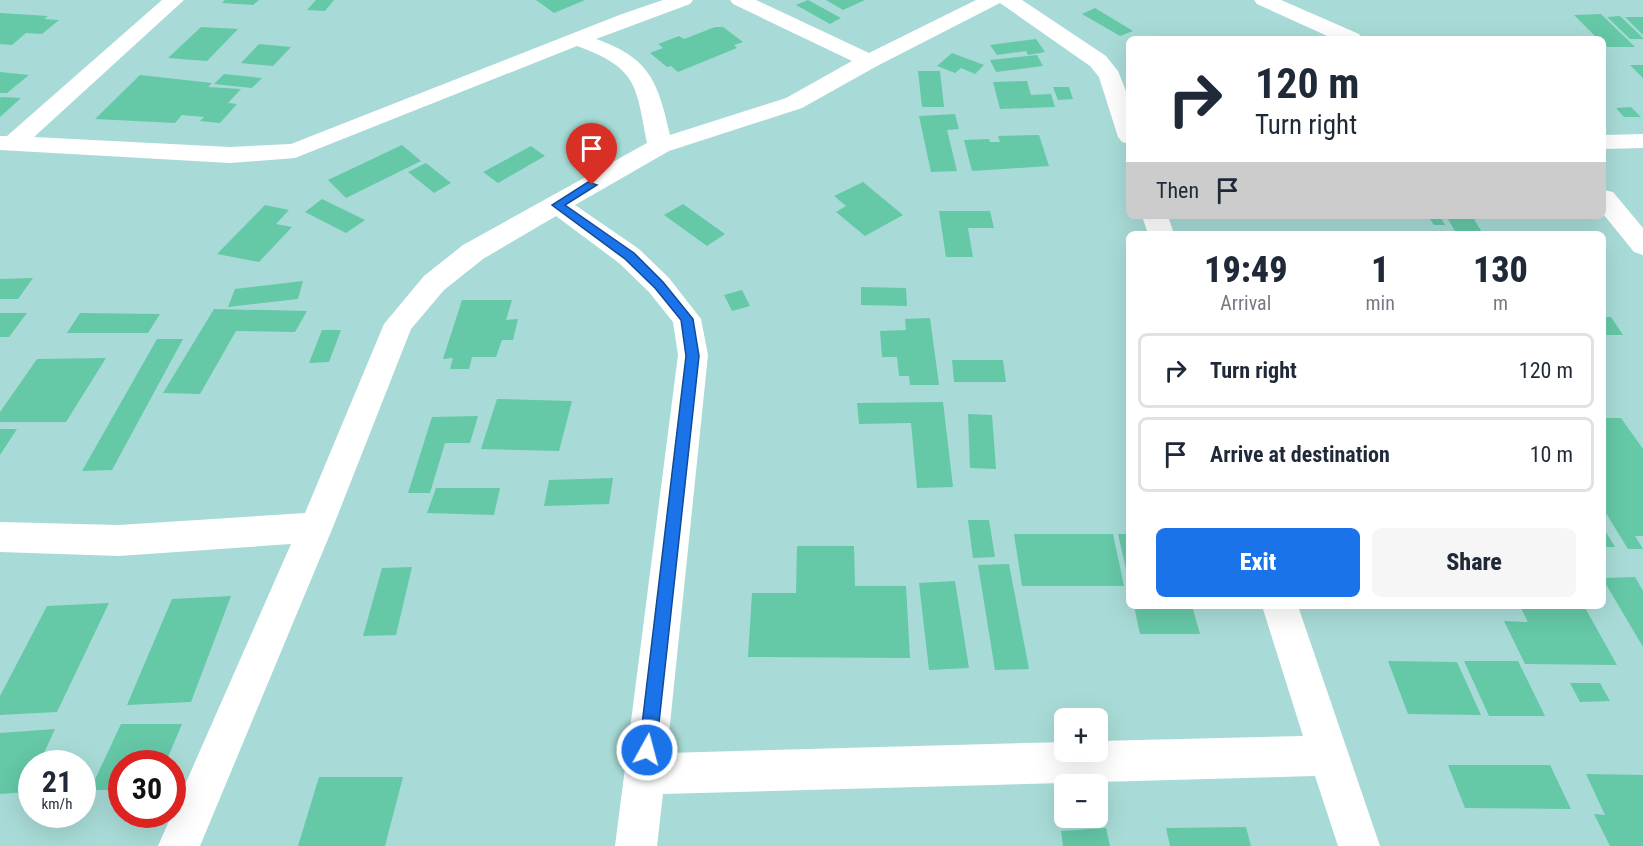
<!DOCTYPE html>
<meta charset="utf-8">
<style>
:root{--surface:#fff;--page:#f6f6f7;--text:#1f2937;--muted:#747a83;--line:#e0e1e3;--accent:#1a73e8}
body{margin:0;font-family:"Roboto Condensed",sans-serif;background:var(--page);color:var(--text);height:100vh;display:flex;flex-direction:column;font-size:22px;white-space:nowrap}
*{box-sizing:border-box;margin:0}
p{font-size:20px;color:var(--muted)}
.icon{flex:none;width:33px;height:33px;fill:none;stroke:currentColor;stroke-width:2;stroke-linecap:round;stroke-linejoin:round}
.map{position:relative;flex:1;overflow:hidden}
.drawer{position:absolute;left:1126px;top:231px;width:480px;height:378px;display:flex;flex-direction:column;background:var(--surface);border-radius:9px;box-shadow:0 6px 24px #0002}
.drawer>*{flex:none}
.banner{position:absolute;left:1126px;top:36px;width:480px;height:183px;border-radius:9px;box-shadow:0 6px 24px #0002;background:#fff;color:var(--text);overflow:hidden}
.fabs{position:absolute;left:1054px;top:708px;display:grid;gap:12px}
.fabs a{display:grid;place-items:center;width:54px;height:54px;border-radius:9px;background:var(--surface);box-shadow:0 6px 24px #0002;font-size:30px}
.speed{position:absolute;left:18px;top:750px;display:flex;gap:12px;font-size:30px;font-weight:700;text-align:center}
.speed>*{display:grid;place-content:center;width:78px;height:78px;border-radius:50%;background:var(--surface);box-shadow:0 6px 24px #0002;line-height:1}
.speed small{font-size:15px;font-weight:400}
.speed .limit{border:9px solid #d22;background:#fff;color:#111}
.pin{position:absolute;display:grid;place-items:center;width:51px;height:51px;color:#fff;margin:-62px -26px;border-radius:50% 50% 50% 0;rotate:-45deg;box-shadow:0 0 6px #0007}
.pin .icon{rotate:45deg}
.me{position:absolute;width:66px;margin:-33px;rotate:7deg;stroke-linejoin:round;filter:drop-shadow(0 0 4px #0008)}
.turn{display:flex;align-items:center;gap:21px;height:126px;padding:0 30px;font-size:27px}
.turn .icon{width:78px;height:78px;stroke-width:2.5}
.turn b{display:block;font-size:42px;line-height:51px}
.then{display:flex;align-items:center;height:57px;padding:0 30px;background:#0003;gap:12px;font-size:22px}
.eta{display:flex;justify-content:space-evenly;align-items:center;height:102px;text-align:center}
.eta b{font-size:36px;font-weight:800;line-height:42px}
.action{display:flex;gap:12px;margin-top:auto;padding:12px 30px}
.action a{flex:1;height:69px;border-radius:9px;background:var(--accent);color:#fff;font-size:24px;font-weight:800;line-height:69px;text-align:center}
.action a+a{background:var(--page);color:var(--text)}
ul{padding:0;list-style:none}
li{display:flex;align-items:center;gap:18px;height:75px;margin:0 12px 9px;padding:0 18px;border:3px solid var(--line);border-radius:9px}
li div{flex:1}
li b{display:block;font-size:22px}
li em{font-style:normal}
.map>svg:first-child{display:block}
</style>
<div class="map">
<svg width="1643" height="846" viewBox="0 0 1643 846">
<rect width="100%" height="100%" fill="#a8dbd7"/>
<path fill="#65c8a7" d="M 225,0 L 259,0 L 253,5 L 222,3 Z
M 316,0 L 334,0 L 325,11 L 307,10 Z
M 536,0 L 585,0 L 554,13 Z
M 808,0 L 841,18 L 830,24 L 796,5 Z
M 826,0 L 865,0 L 843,10 Z
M 1095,8 L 1133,31 L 1120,36 L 1082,14 Z
M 0,13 L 48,16 L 44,19 L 59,20 L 42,34 L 26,33 L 12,45 L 0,44 Z
M 1601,14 L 1635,47 L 1607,47 L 1604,39 L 1598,39 L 1574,15 Z
M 1620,16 L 1643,38 L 1643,39 L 1630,39 L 1607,17 Z
M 1625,17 L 1643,17 L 1643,35 Z
M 201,27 L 238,29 L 207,61 L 168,58 Z
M 715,27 L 723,27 L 743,42 L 734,45 L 737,48 L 678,72 L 671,66 L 667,67 L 650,53 L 663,48 L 658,44 L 679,36 L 684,39 Z
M 1036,39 L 1045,52 L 1028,55 L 1026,51 L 997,55 L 990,45 Z
M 259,44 L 291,47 L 273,66 L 241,63 Z
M 952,53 L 984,65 L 975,74 L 961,68 L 955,73 L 937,66 Z
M 1037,55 L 1043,66 L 996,72 L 990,60 Z
M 1630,65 L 1643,65 L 1643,78 Z
M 918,71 L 940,71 L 944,107 L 922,107 Z
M 0,72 L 29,75 L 7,93 L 0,93 Z
M 224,74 L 262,78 L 252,88 L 214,84 Z
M 140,75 L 212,83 L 208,87 L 241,89 L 228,103 L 237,104 L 220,123 L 200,121 L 204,117 L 182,115 L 175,123 L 95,119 Z
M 1027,81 L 1031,95 L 1051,94 L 1055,107 L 1000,109 L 993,82 Z
M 1053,87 L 1069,87 L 1073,99 L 1058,100 Z
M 1,97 L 21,98 L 0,117 L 0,98 Z
M 1631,107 L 1641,117 L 1624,117 L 1616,108 Z
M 955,114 L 959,129 L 947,130 L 957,171 L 931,172 L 919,116 Z
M 1039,135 L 1049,166 L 972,171 L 964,140 L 989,139 L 990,142 L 1000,142 L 998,136 Z
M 402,145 L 421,161 L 346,198 L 328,180 Z
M 531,146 L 545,156 L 498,183 L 483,172 Z
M 426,163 L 451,183 L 434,193 L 408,172 Z
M 863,182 L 903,215 L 865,236 L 836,212 L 846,206 L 834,196 Z
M 322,199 L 365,220 L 346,233 L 305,212 Z
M 683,204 L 725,234 L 707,246 L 664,215 Z
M 265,205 L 289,210 L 276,224 L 292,227 L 259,262 L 217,254 Z
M 939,211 L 990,211 L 994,228 L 968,228 L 973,257 L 946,257 Z
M 1428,216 L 1440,216 L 1445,225 L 1434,225 Z
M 1448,219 L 1474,219 L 1483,234 L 1456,233 Z
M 33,278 L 18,299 L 0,299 L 0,279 Z
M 303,281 L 298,299 L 228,307 L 235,289 Z
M 861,287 L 906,288 L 907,306 L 861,305 Z
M 742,290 L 750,306 L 732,311 L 724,295 Z
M 462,300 L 512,300 L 506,320 L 518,319 L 513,340 L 502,340 L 496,357 L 472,357 L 469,369 L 450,369 L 453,358 L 443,359 Z
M 214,309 L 307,311 L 295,332 L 236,331 L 200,394 L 163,393 Z
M 0,313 L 27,313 L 9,337 L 0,337 Z
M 80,313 L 160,314 L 148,333 L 67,333 Z
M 1604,317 L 1611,317 L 1623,335 L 1604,335 Z
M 930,318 L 939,385 L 910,385 L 909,376 L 899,376 L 897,357 L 882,357 L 880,331 L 906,330 L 905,319 Z
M 322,330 L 341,330 L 329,362 L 309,363 Z
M 157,339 L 183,339 L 112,470 L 82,471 Z
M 106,358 L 66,422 L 0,422 L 0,412 L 37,359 Z
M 952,360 L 1003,360 L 1006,382 L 954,382 Z
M 497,399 L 572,401 L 559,451 L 481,449 Z
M 943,402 L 953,487 L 917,488 L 911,423 L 859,424 L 857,403 Z
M 968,414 L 992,415 L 996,469 L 970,468 Z
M 478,416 L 470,443 L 445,443 L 430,493 L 408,493 L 432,417 Z
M 1604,418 L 1621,418 L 1643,449 L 1643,536 L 1635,536 L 1643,549 L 1628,549 L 1604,510 Z
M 0,429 L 17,429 L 0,455 Z
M 613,478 L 609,504 L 544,506 L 549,480 Z
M 436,488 L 500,488 L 494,515 L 427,513 Z
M 968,520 L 989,520 L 995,557 L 973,558 Z
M 1604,529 L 1615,547 L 1604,547 Z
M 1014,534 L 1113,534 L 1124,586 L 1022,586 Z
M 1118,534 L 1130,534 L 1130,582 L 1129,582 Z
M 797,546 L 854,546 L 855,586 L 906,586 L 910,658 L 748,657 L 752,593 L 796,593 Z
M 1009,564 L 1029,669 L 995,670 L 978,565 Z
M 412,567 L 396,635 L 363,636 L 382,568 Z
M 1635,577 L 1643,591 L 1643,647 L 1604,581 L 1604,578 Z
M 955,581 L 969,668 L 929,670 L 919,583 Z
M 231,596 L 191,702 L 127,705 L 172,599 Z
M 109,603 L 57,712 L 0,715 L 0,696 L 47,606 Z
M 1134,606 L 1192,606 L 1200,634 L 1140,634 Z
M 1520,606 L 1584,606 L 1617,665 L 1525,664 L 1504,621 L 1528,622 Z
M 1388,661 L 1457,662 L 1481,715 L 1408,714 Z
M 1464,661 L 1518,661 L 1545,716 L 1489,716 Z
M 1570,683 L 1600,683 L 1610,701 L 1580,702 Z
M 121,724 L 182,724 L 165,764 L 122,764 L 122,790 L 90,790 Z
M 55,729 L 39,764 L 32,764 L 32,781 L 26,792 L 0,794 L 0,733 Z
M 1448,765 L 1550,765 L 1571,809 L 1465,808 Z
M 1586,774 L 1643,775 L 1643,846 L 1610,846 L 1594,814 L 1605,815 Z
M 319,777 L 403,777 L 385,846 L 298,846 Z
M 1246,827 L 1251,846 L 1170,846 L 1166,828 Z
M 1106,828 L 1110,846 L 1063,846 L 1061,831 Z"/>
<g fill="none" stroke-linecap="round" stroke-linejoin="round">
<path fill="#fff" fill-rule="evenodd" d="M 162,0 L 184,0 L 34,137 L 230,147 L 291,144 L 622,14 L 663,0 L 693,0 L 690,4 L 596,39 C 650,58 658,82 670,135 L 786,98 L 852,61 L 733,4 L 730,0 L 756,0 L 869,53 L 976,0 L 1022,0 L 1106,56 L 1118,71 L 1130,101 L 1130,144 L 1122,142 L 1118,137 L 1099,77 L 1090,66 L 1000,3 L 877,66 L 802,108 L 669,151 L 575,205 L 639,249 L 669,278 L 701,319 L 708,355 L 667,753 L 1065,742 L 1065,752 L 1098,752 L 1098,741 L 1303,736 L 1262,606 L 1298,606 L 1380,846 L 1338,846 L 1315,776 L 663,794 L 657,846 L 615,846 L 678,355 L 673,322 L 649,292 L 619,263 L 556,216 L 483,259 L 444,290 L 411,329 L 333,527 L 200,846 L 158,846 L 291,544 L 119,556 L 0,552 L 0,522 L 119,525 L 305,513 L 384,324 L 424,276 L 463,245 L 647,143 C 636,84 637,68 577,46 L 295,158 L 230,163 L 0,150 L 0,136 L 7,136 Z
M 1254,0 L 1281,0 L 1359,34 L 1362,39 L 1334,39 L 1257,4 Z
M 1643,134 L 1643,148 L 1604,149 L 1604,135 Z
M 1604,190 L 1613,192 L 1643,228 L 1643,255 L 1634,252 L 1604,215 Z
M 1142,216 L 1168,216 L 1174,234 L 1148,234 Z"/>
</g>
<path fill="#1a73e8" stroke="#114b97" stroke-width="1.5" d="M 588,182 L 597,185 L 565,205 L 634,253 L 663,282 L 693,319 L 699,356 L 656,750 L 654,757 L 647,759 L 641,757 L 639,750 L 686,356 L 681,320 L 655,288 L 625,259 L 552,205 Z"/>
</svg>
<div class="fabs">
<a>+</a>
<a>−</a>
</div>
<div class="speed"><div>21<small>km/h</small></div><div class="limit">30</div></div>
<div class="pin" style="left:592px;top:185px;background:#d93025"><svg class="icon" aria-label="arrive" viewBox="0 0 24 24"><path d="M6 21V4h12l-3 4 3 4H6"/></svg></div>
<svg class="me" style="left:647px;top:750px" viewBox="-20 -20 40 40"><circle r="17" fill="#1a73e8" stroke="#fff" stroke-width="3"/><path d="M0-11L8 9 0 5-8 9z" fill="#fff"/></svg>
<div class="banner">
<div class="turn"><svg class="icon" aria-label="right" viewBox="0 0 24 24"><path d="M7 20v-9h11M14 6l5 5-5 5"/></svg><div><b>120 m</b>Turn right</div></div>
<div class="then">Then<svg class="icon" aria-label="arrive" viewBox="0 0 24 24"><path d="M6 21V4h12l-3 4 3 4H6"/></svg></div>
</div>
<section class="drawer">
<div class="eta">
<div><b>19:49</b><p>Arrival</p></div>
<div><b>1</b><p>min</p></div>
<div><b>130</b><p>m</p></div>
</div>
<ul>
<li><svg class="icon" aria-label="right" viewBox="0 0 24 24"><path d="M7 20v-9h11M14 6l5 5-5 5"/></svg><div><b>Turn right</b></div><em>120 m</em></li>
<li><svg class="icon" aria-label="arrive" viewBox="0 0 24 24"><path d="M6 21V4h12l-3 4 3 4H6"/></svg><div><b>Arrive at destination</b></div><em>10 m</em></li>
</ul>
<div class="action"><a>Exit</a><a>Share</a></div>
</section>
</div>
